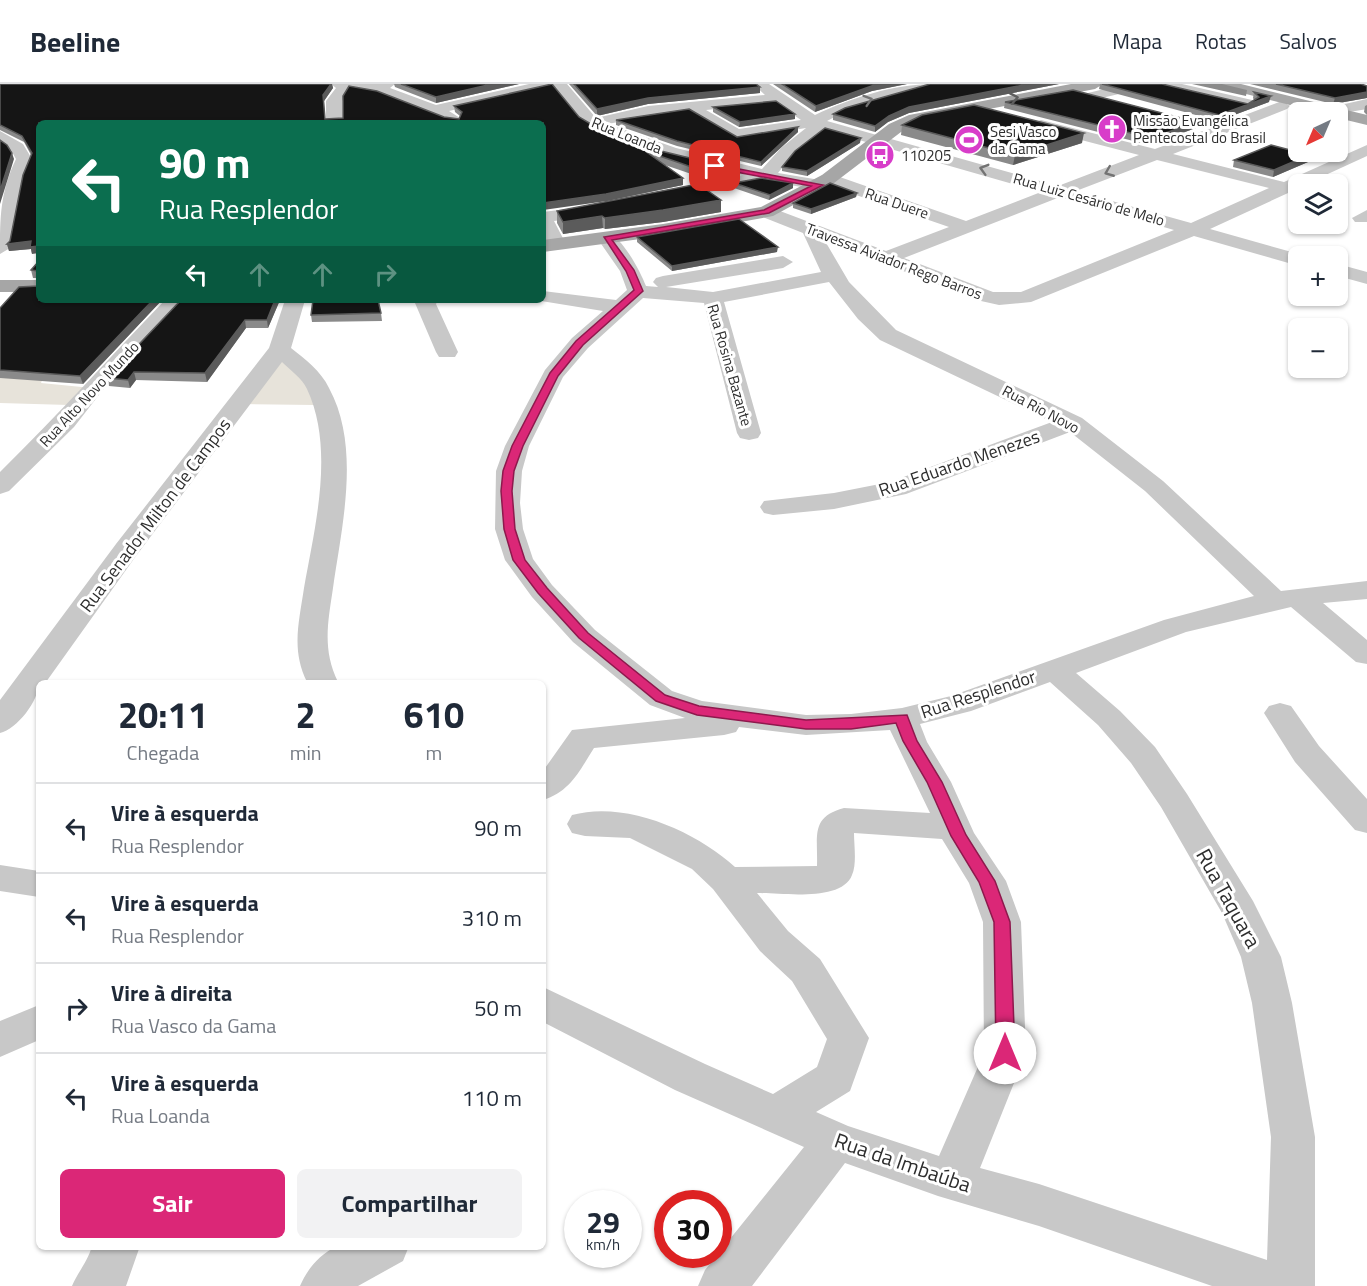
<!DOCTYPE html>
<html lang="pt">
<meta charset="utf-8">
<style>
:root{--surface:#fff;--page:#f2f2f3;--text:#1f2937;--muted:#747a83;--line:#e0e1e3;--accent:#db2777}
body{margin:0;font-family:"Titillium Web",sans-serif;background:var(--page);color:var(--text);height:100vh;display:flex;flex-direction:column;font-size:22px;white-space:nowrap}
*{box-sizing:border-box;margin:0}
p{font-size:20px;color:var(--muted)}
.icon{flex:none;width:33px;height:33px;fill:none;stroke:currentColor;stroke-width:2;stroke-linecap:round;stroke-linejoin:round}
.map{position:relative;flex:1;overflow:hidden}
.drawer{position:absolute;left:36px;top:596px;width:510px;height:570px;display:flex;flex-direction:column;background:var(--surface);border-radius:9px;box-shadow:0 2px 4px #0004}
.drawer>*{flex:none}
.banner{position:absolute;left:36px;top:36px;width:510px;height:183px;border-radius:9px;box-shadow:0 2px 4px #0004;background:#0b6e4f;color:#fff;overflow:hidden}
.needle{width:39px;rotate:224deg}
.buttons{position:absolute;left:1288px;top:18px;display:grid;gap:12px}
.buttons a{display:grid;place-items:center;width:60px;height:60px;border-radius:9px;background:var(--surface);box-shadow:0 2px 4px #0004;font-size:30px}
.speed{position:absolute;left:564px;top:1106px;display:flex;gap:12px;font-size:30px;font-weight:700;text-align:center}
.speed>*{display:grid;place-content:center;width:78px;height:78px;border-radius:50%;background:var(--surface);box-shadow:0 2px 4px #0004;line-height:1}
.speed small{font-size:15px;font-weight:400}
.speed .limit{border:9px solid #d22;background:#fff;color:#111}
.pin{position:absolute;display:grid;place-items:center;width:51px;height:51px;color:#fff;margin:-26px;border-radius:12px;box-shadow:0 3px 9px #0006}
.me{position:absolute;width:66px;margin:-33px;rotate:0deg;stroke-linejoin:round;filter:drop-shadow(0 0 4px #0008)}
.turn{display:flex;align-items:center;gap:21px;height:126px;padding:0 24px;font-size:27px}
.turn .icon{width:78px;height:78px;stroke-width:2.5}
.turn b{display:block;font-size:42px;line-height:51px}
.lanes{display:flex;align-items:center;height:57px;padding:0 24px;background:#0003;justify-content:center;gap:30px;direction:ltr}
.lanes .off{opacity:.35}
.eta{display:flex;justify-content:space-evenly;align-items:center;height:102px;text-align:center}
.eta b{font-size:36px;font-weight:700;line-height:42px}
.action{display:flex;gap:12px;margin-top:auto;padding:12px 24px}
.action a{flex:1;height:69px;border-radius:9px;background:var(--accent);color:#fff;font-size:24px;font-weight:700;line-height:69px;text-align:center}
.action a+a{background:var(--page);color:var(--text)}
ul{padding:0;list-style:none}
li{display:flex;align-items:center;gap:18px;height:90px;padding:0 24px;border-top:2px solid var(--line)}
li div{flex:1}
li b{display:block;font-size:22px}
li em{font-style:normal}
header{display:flex;align-items:center;gap:36px;box-sizing:border-box;height:84px;padding:0 30px;background:var(--surface);border-bottom:2px solid var(--line)}
header strong{font-size:28px}
nav{display:flex;gap:33px;margin-inline-start:auto;font-size:21px}
.map>svg:first-child{display:block}
</style>
<header>
<strong>Beeline</strong>
<nav><a>Mapa</a><a>Rotas</a><a>Salvos</a></nav>
</header>
<div class="map">
<svg width="1367" height="1202" viewBox="0 0 1367 1202">
<rect width="100%" height="100%" fill="#fff"/>
<path fill="#e7e3da" d="M 277,269 L 306,288 L 315,321 L 240,320 Z
M 0,287 L 44,291 L 41,299 L 92,304 L 69,321 L 0,319 Z"/>
<g fill="none" stroke-linecap="round" stroke-linejoin="round">
<path fill="#c8c8c8" fill-rule="evenodd" d="M 331,0 L 395,0 L 390,4 L 436,21 L 529,0 L 567,0 L 596,34 L 648,22 L 765,11 L 753,0 L 769,0 L 815,31 C 851,14 894,0 933,0 L 931,3 L 844,28 L 827,37 L 1058,102 L 1139,71 L 1035,44 L 1033,41 L 1035,38 L 1041,36 L 1155,65 L 1282,17 L 1290,22 L 1287,25 L 1173,70 L 1284,98 L 1367,61 L 1367,72 L 1306,100 L 1299,100 L 1299,104 L 1210,145 L 1306,172 L 1299,172 L 1299,182 L 1194,152 L 1031,218 L 999,221 L 981,217 L 825,157 L 849,198 L 896,246 L 1082,334 L 1163,397 L 1281,507 L 1367,497 L 1367,515 L 1323,519 L 1367,556 L 1367,580 L 1356,578 L 1291,523 L 1186,548 L 1076,589 L 1120,627 L 1155,663 L 1187,710 L 1253,817 L 1281,873 L 1292,919 L 1315,1053 L 1315,1202 L 1212,1202 L 1039,1142 L 938,1112 L 845,1079 L 752,1202 L 698,1202 L 705,1186 L 804,1063 L 675,1006 L 543,938 L 543,903 L 705,980 L 773,1010 L 817,983 L 827,955 L 792,897 L 760,867 L 713,805 L 692,785 L 630,754 L 585,752 L 572,749 L 567,740 L 572,731 C 625,716 696,747 735,783 L 817,782 C 818,752 810,733 844,724 L 930,729 L 890,646 L 806,651 L 739,643 L 736,648 L 724,651 L 594,664 C 580,686 570,708 543,716 L 543,687 L 572,646 L 685,634 L 650,621 L 573,558 L 532,513 L 505,476 L 495,445 L 496,387 L 505,362 L 545,286 L 572,254 L 603,227 L 535,216 L 543,216 L 543,207 L 616,216 L 627,206 L 620,187 L 597,154 L 606,148 C 622,152 640,187 646,202 L 658,203 L 653,198 L 656,194 L 663,192 L 783,172 L 793,178 L 783,184 L 666,203 L 713,208 L 821,188 L 803,149 L 760,132 L 757,128 L 760,124 L 772,124 L 886,167 L 949,143 L 827,101 L 825,105 L 819,106 L 761,96 L 662,119 L 656,118 L 653,114 L 656,110 L 742,91 C 696,81 626,66 586,41 C 571,32 568,13 552,3 L 449,27 L 460,34 L 460,39 C 443,39 440,34 426,28 C 400,18 377,8 349,5 L 342,17 L 342,39 L 326,39 L 326,17 L 336,4 ZM 776,19 L 801,36 L 739,45 L 706,26 ZM 690,27 L 695,32 L 737,55 L 806,44 L 781,64 L 762,85 L 676,64 L 608,40 L 648,32 ZM 824,46 L 1041,108 L 966,137 L 834,91 L 822,91 L 820,96 L 778,89 L 793,70 ZM 1157,76 L 1269,104 L 1191,139 L 1076,107 ZM 1060,113 L 1174,146 L 1021,208 L 993,208 L 904,174 ZM 829,198 L 858,235 L 880,256 L 1052,338 L 890,398 L 834,409 L 764,417 L 760,423 L 764,429 L 773,431 L 834,425 L 906,410 L 1070,348 L 1145,407 L 1254,512 L 1164,536 L 951,612 L 902,624 L 851,630 L 806,631 L 702,617 L 672,607 L 595,546 L 552,501 L 533,475 L 523,445 L 520,419 L 522,387 L 529,362 L 563,293 L 588,264 L 643,214 L 704,219 L 737,349 L 740,354 L 749,356 L 758,354 L 761,349 L 724,218 ZM 1050,598 L 1098,641 L 1131,679 L 1161,723 L 1222,829 L 1241,873 L 1252,919 L 1271,1053 L 1267,1176 L 1039,1100 L 980,1084 L 1026,969 L 1021,838 L 1006,797 L 974,749 L 951,698 L 927,658 L 920,640 L 971,627 ZM 854,749 L 942,755 L 969,799 L 983,838 L 984,969 L 939,1072 L 848,1042 L 816,1028 L 850,1007 L 869,954 L 820,875 L 788,847 L 757,809 C 782,809 842,818 852,791 C 857,780 854,761 854,749 Z
M 1125,0 L 1151,0 L 1149,3 L 1093,16 L 1086,12 L 1088,9 Z
M 1156,0 L 1182,0 L 1252,16 L 1255,19 L 1247,24 L 1158,3 Z
M 1367,15 L 1367,25 L 1338,30 L 1324,27 L 1327,24 Z
M 0,47 L 23,60 L 32,75 L 23,97 L 10,164 L 0,170 C 0,133 0,109 16,75 L 11,66 L 0,59 Z
M 598,121 L 604,122 L 607,126 L 604,130 L 554,137 L 566,160 L 556,166 L 549,164 L 543,153 L 543,128 Z
M 1367,126 L 1367,138 L 1355,138 L 1352,134 Z
M 1338,180 L 1367,188 L 1367,200 L 1338,192 Z
M 165,216 L 187,216 L 102,307 L 74,343 L 9,407 L 0,410 L 0,388 C 57,332 110,273 165,216 Z
M 285,216 L 305,216 L 291,264 C 305,275 321,287 329,304 C 361,363 342,441 333,504 C 328,538 322,565 338,598 L 307,598 C 291,566 299,538 304,504 C 315,442 335,365 307,305 C 302,294 290,286 282,278 L 136,472 L 46,598 L 39,598 C 39,617 17,645 0,649 L 0,616 L 116,460 L 269,264 Z
M 417,216 L 438,216 L 436,220 L 458,268 L 455,273 L 439,273 L 436,268 L 415,219 Z
M 1280,619 L 1291,622 L 1319,662 L 1367,715 L 1367,749 L 1355,746 L 1295,678 L 1264,629 L 1269,622 Z
M 0,781 L 39,787 L 39,813 L 0,807 Z
M 39,921 L 39,956 L 0,973 L 0,937 Z
M 92,1162 L 140,1162 L 126,1202 L 72,1202 C 78,1188 88,1177 92,1162 Z
M 337,1162 L 409,1162 L 403,1177 L 358,1202 L 300,1202 C 308,1184 319,1171 337,1162 Z"/>
<path fill="#a6a6a6" fill-rule="evenodd" d="M 1071,0 L 1103,0 L 1095,5 L 920,38 L 901,48 L 834,99 L 773,132 L 663,152 L 543,168 L 543,156 L 663,140 L 761,123 L 822,91 L 889,40 L 909,31 Z
M 1215,0 L 1241,0 L 1367,31 L 1367,41 L 1338,34 L 1338,28 L 1318,28 L 1218,3 Z
M 0,196 L 39,196 L 39,208 L 0,208 Z"/>
</g>
<path fill="#8a8a8a" d="M 0,0 L 332,0 L 333,4 L 324,17 L 325,35 L 444,33 L 459,35 L 460,32 L 455,28 L 454,22 L 579,33 L 601,46 L 661,67 L 731,91 L 709,96 L 662,80 L 683,101 L 607,117 L 39,39 L 32,170 L 31,165 L 9,167 L 7,160 L 10,157 L 31,71 L 24,58 L 0,46 Z
M 394,0 L 519,0 L 436,19 L 395,3 Z
M 569,0 L 756,0 L 760,9 L 648,20 L 597,32 Z
M 773,0 L 907,0 L 872,7 L 815,28 Z
M 930,0 L 1059,0 L 909,29 L 888,38 L 875,48 L 833,36 L 833,30 Z
M 1100,0 L 1162,0 L 1248,20 L 1254,16 L 1253,14 L 1254,8 L 1269,18 L 1218,37 L 1099,5 Z
M 1192,0 L 1222,0 L 1247,6 L 1246,12 Z
M 1250,0 L 1362,0 L 1367,2 L 1367,14 L 1333,20 Z
M 1005,18 L 1196,44 L 1149,61 L 1004,24 Z
M 1367,21 L 1367,31 L 1364,28 L 1365,22 Z
M 713,23 L 795,35 L 739,43 L 713,28 Z
M 616,36 L 737,53 L 798,43 L 798,48 L 761,82 L 677,62 L 616,41 Z
M 902,41 L 1082,59 L 1013,81 L 901,51 Z
M 860,59 L 807,92 L 782,87 L 782,83 Z
M 1309,71 L 1308,78 L 1273,93 L 1233,83 L 1234,76 Z
M 734,99 L 793,104 L 769,116 L 734,104 Z
M 857,109 L 856,113 L 811,130 L 793,124 L 793,119 Z
M 721,116 L 721,128 L 663,138 L 605,145 L 603,144 L 563,150 L 557,139 L 557,127 Z
M 637,153 L 777,168 L 672,187 L 637,158 Z
M 39,177 L 39,216 L 162,216 L 83,300 L 0,294 L 0,224 L 38,202 L 38,194 L 33,194 L 31,186 Z
M 280,216 L 268,244 L 246,244 L 207,298 L 136,296 L 130,304 L 109,302 L 107,294 Z
M 381,229 L 382,237 L 312,238 L 311,231 Z"/>
<path fill="#5b5b5b" d="M 331,0 L 332,0 L 333,4 L 324,17 L 323,11 Z
M 492,0 L 519,0 L 436,19 L 436,13 Z
M 877,0 L 907,0 L 872,7 L 815,28 L 816,22 Z
M 1029,0 L 1059,0 L 909,29 L 888,38 L 875,48 L 875,42 L 889,32 L 909,23 Z
M 760,3 L 760,9 L 648,20 L 597,32 L 597,25 L 648,14 Z
M 1367,8 L 1367,14 L 1333,20 L 1335,14 Z
M 1271,12 L 1269,18 L 1218,37 L 1219,31 Z
M 795,30 L 795,35 L 739,43 L 740,38 Z
M 1197,38 L 1196,44 L 1149,61 L 1151,54 Z
M 798,43 L 798,48 L 761,82 L 761,78 Z
M 1084,49 L 1082,59 L 1013,81 L 1015,71 Z
M 861,54 L 860,59 L 807,92 L 807,87 Z
M 12,69 L 14,75 L 0,120 L 0,107 Z
M 1309,71 L 1308,78 L 1273,93 L 1274,86 Z
M 731,84 L 731,91 L 709,96 L 709,89 Z
M 683,94 L 683,101 L 607,117 L 543,126 L 543,119 Z
M 793,99 L 793,104 L 769,116 L 770,111 Z
M 857,109 L 856,113 L 811,130 L 811,125 Z
M 721,116 L 721,128 L 663,138 L 605,145 L 605,134 Z
M 602,132 L 603,144 L 563,150 L 563,138 Z
M 31,157 L 39,162 L 39,169 L 32,170 L 31,165 L 9,167 L 7,160 Z
M 778,163 L 777,168 L 672,187 L 672,182 Z
M 153,216 L 162,216 L 83,300 L 80,292 Z
M 275,216 L 280,216 L 268,244 L 267,236 Z
M 245,236 L 246,244 L 207,298 L 205,289 Z
M 134,288 L 136,296 L 130,304 L 128,296 Z"/>
<path fill="#151515" stroke="#5b5b5b" stroke-width="1.5" d="M 0,0 L 331,0 L 323,11 L 325,35 L 343,34 L 343,12 L 349,2 L 377,7 L 444,33 L 459,35 L 462,28 L 454,22 L 552,0 L 579,33 L 601,46 L 661,67 L 731,84 L 709,89 L 645,67 L 683,94 L 606,110 L 543,119 L 543,39 L 39,39 L 39,162 L 30,163 L 31,157 L 7,160 L 10,157 L 23,91 L 32,69 L 22,52 L 0,41 Z
M 401,0 L 492,0 L 436,13 Z
M 574,0 L 756,0 L 760,3 L 648,14 L 597,25 Z
M 782,0 L 877,0 L 816,22 Z
M 930,0 L 1029,0 L 909,23 L 889,32 L 875,42 L 833,30 L 845,24 Z
M 1102,0 L 1162,0 L 1248,20 L 1259,13 L 1254,8 L 1271,12 L 1219,31 Z
M 1276,0 L 1361,0 L 1367,2 L 1367,8 L 1335,14 Z
M 1073,6 L 1197,38 L 1151,54 L 1005,18 Z
M 776,17 L 795,30 L 740,38 L 713,23 Z
M 974,21 L 1084,49 L 1015,71 L 902,41 L 922,31 Z
M 689,25 L 737,53 L 798,43 L 761,78 L 677,57 L 616,36 Z
M 825,44 L 861,54 L 807,87 L 782,83 L 795,67 Z
M 0,56 L 7,61 L 12,69 L 0,107 Z
M 1271,61 L 1309,71 L 1274,86 L 1234,76 Z
M 761,94 L 793,99 L 770,111 L 734,99 Z
M 830,99 L 857,109 L 811,125 L 793,119 Z
M 698,100 L 721,116 L 663,126 L 605,134 L 602,132 L 563,138 L 557,127 Z
M 739,135 L 778,163 L 672,182 L 637,153 Z
M 39,177 L 39,216 L 153,216 L 80,292 L 0,286 L 0,224 L 19,203 L 38,202 L 38,187 L 31,186 Z
M 181,216 L 275,216 L 267,236 L 245,236 L 205,289 L 134,288 L 128,296 L 107,294 Z
M 313,216 L 378,216 L 381,229 L 311,231 Z"/>
<defs><path id="oneway-chevron" d="M-2-3.5L2.5 0L-2 3.5" fill="none" stroke-width="1.6" stroke-linecap="round" stroke-linejoin="round" transform="scale(1.5)"/></defs>
<use stroke="#5e5e5e" href="#oneway-chevron" transform="translate(1014 14) rotate(-11)"/>
<g stroke="#737373">
<use href="#oneway-chevron" transform="translate(868 16) rotate(-17)"/>
<use href="#oneway-chevron" transform="translate(984 85) rotate(-164)"/>
<use href="#oneway-chevron" transform="translate(1109 88) rotate(158)"/>
</g>
<path fill="#db2777" stroke="#8e194d" stroke-width="1.5" d="M 713,80 L 823,101 L 769,129 L 612,156 L 634,186 L 643,207 L 583,261 L 558,292 L 523,362 L 514,387 L 512,407 L 515,445 L 525,476 L 547,504 L 588,549 L 665,611 L 699,622 L 806,636 L 907,631 L 917,657 L 942,698 L 966,751 L 995,797 L 1010,838 L 1015,969 L 1012,974 L 1005,976 L 999,974 L 996,969 L 994,838 L 979,798 L 951,752 L 927,698 L 903,657 L 896,639 L 851,645 L 806,645 L 697,631 L 656,617 L 579,554 L 538,509 L 513,476 L 504,445 L 501,407 L 503,387 L 512,362 L 550,289 L 576,257 L 634,206 L 626,187 L 604,153 L 764,126 L 811,102 L 715,84 Z"/>
<defs>
<g id="church-disc" transform="scale(1.5)"><circle r="9.5" fill="#d83dc9" stroke="#fff"/><path d="M-1.2-6h2.4v3.5h3.3v2.4h-3.3V6h-2.4V-.1h-3.3v-2.4h3.3Z" fill="#fff"/></g>
<g id="stadium-disc" transform="scale(1.5)"><circle r="9.5" fill="#d83dc9" stroke="#fff"/><path d="M0-5a6.5 5 0 1 0 0 10a6.5 5 0 1 0 0-10ZM-3.5-1.8h7v3.6h-7Z" fill="#fff"/></g>
<g id="bus-disc" transform="scale(1.5)"><circle r="9.5" fill="#d83dc9" stroke="#fff"/><path d="M-5-6H5V4H4V6H2V4H-2V6H-4V4H-5ZM-3.5-4V0h7V-4ZM-3.5 1.2v1.5H-2V1.2ZM2 1.2v1.5H3.5V1.2Z" fill="#fff"/></g>
</defs>
<g fill-rule="evenodd">
<use href="#church-disc" x="1112" y="45"/>
<use href="#stadium-disc" x="969" y="56"/>
<use href="#bus-disc" x="880" y="71"/>
</g>
<g text-anchor="middle" dominant-baseline="central" stroke-width="6" stroke-linejoin="round" paint-order="stroke">
<g font-size="15" fill="#2e2e2e" stroke="#fff" text-anchor="start">
<text x="1133" y="36">Missão Evangélica<tspan x="1133" dy="17">Pentecostal do Brasil</tspan></text>
<text x="990" y="47">Sesi Vasco<tspan x="990" dy="17">da Gama</tspan></text>
<text x="901" y="71">110205</text>
</g>
<g font-size="15" fill="#2e2e2e" stroke="#fff">
<text transform="translate(627 51) rotate(22)">Rua Loanda</text>
<text transform="translate(1089 115) rotate(16)">Rua Luiz Cesário de Melo</text>
<text transform="translate(897 119) rotate(19)">Rua Duere</text>
<text transform="translate(894 177) rotate(21)">Travessa Aviador Rego Barros</text>
<text transform="translate(730 281) rotate(74)">Rua Rosina Bazante</text>
<text transform="translate(89 310) rotate(-47)">Rua Alto Novo Mundo</text>
<text transform="translate(1041 325) rotate(28)">Rua Rio Novo</text>
</g>
<g font-size="18" fill="#2e2e2e" stroke="#fff">
<text transform="translate(959 379) rotate(-19)">Rua Eduardo Menezes</text>
<text transform="translate(155 431) rotate(-53)">Rua Senador Milton de Campos</text>
<text transform="translate(978 610) rotate(-18)">Rua Resplendor</text>
</g>
<g font-size="21" fill="#2e2e2e" stroke="#fff">
<text transform="translate(1229 814) rotate(61)">Rua Taquara</text>
<text transform="translate(903 1078) rotate(19)">Rua da Imbaúba</text>
</g>
</g>
</svg>
<div class="buttons">
<a><svg class="needle" viewBox="-14 -14 28 28"><path d="M0-13l5 13h-10z" fill="#e53935"/><path d="M0 13l5-13h-10z" fill="#747a83"/></svg></a>
<a><svg class="icon" aria-label="layers" viewBox="0 0 24 24"><path d="M12 4l9 5-9 5-9-5zM3 14l9 5 9-5"/></svg></a>
<a>+</a>
<a>−</a>
</div>
<div class="speed"><div>29<small>km/h</small></div><div class="limit">30</div></div>
<div class="pin" style="left:715px;top:82px;background:#d93025"><svg class="icon" aria-label="arrive" viewBox="0 0 24 24"><path d="M6 21V4h12l-3 4 3 4H6"/></svg></div>
<svg class="me" style="left:1005px;top:969px" viewBox="-20 -20 40 40"><circle r="19" fill="#fff"/><path d="M0-13L10 11 0 6-10 11z" fill="#db2777"/></svg>
<div class="banner">
<div class="turn"><svg class="icon" aria-label="left" viewBox="0 0 24 24"><path d="M17 20v-9H6M10 6l-5 5 5 5"/></svg><div><b>90 m</b>Rua Resplendor</div></div>
<div class="lanes"><svg class="icon" aria-label="left" viewBox="0 0 24 24"><path d="M17 20v-9H6M10 6l-5 5 5 5"/></svg><svg class="icon off" aria-label="ahead" viewBox="0 0 24 24"><path d="M12 20V5M6 11l6-6 6 6"/></svg><svg class="icon off" aria-label="ahead" viewBox="0 0 24 24"><path d="M12 20V5M6 11l6-6 6 6"/></svg><svg class="icon off" aria-label="right" viewBox="0 0 24 24"><path d="M7 20v-9h11M14 6l5 5-5 5"/></svg></div>
</div>
<section class="drawer">
<div class="eta">
<div><b>20:11</b><p>Chegada</p></div>
<div><b>2</b><p>min</p></div>
<div><b>610</b><p>m</p></div>
</div>
<ul>
<li><svg class="icon" aria-label="left" viewBox="0 0 24 24"><path d="M17 20v-9H6M10 6l-5 5 5 5"/></svg><div><b>Vire à esquerda</b><p>Rua Resplendor</p></div><em>90 m</em></li>
<li><svg class="icon" aria-label="left" viewBox="0 0 24 24"><path d="M17 20v-9H6M10 6l-5 5 5 5"/></svg><div><b>Vire à esquerda</b><p>Rua Resplendor</p></div><em>310 m</em></li>
<li><svg class="icon" aria-label="right" viewBox="0 0 24 24"><path d="M7 20v-9h11M14 6l5 5-5 5"/></svg><div><b>Vire à direita</b><p>Rua Vasco da Gama</p></div><em>50 m</em></li>
<li><svg class="icon" aria-label="left" viewBox="0 0 24 24"><path d="M17 20v-9H6M10 6l-5 5 5 5"/></svg><div><b>Vire à esquerda</b><p>Rua Loanda</p></div><em>110 m</em></li>
</ul>
<div class="action"><a>Sair</a><a>Compartilhar</a></div>
</section>
</div>
